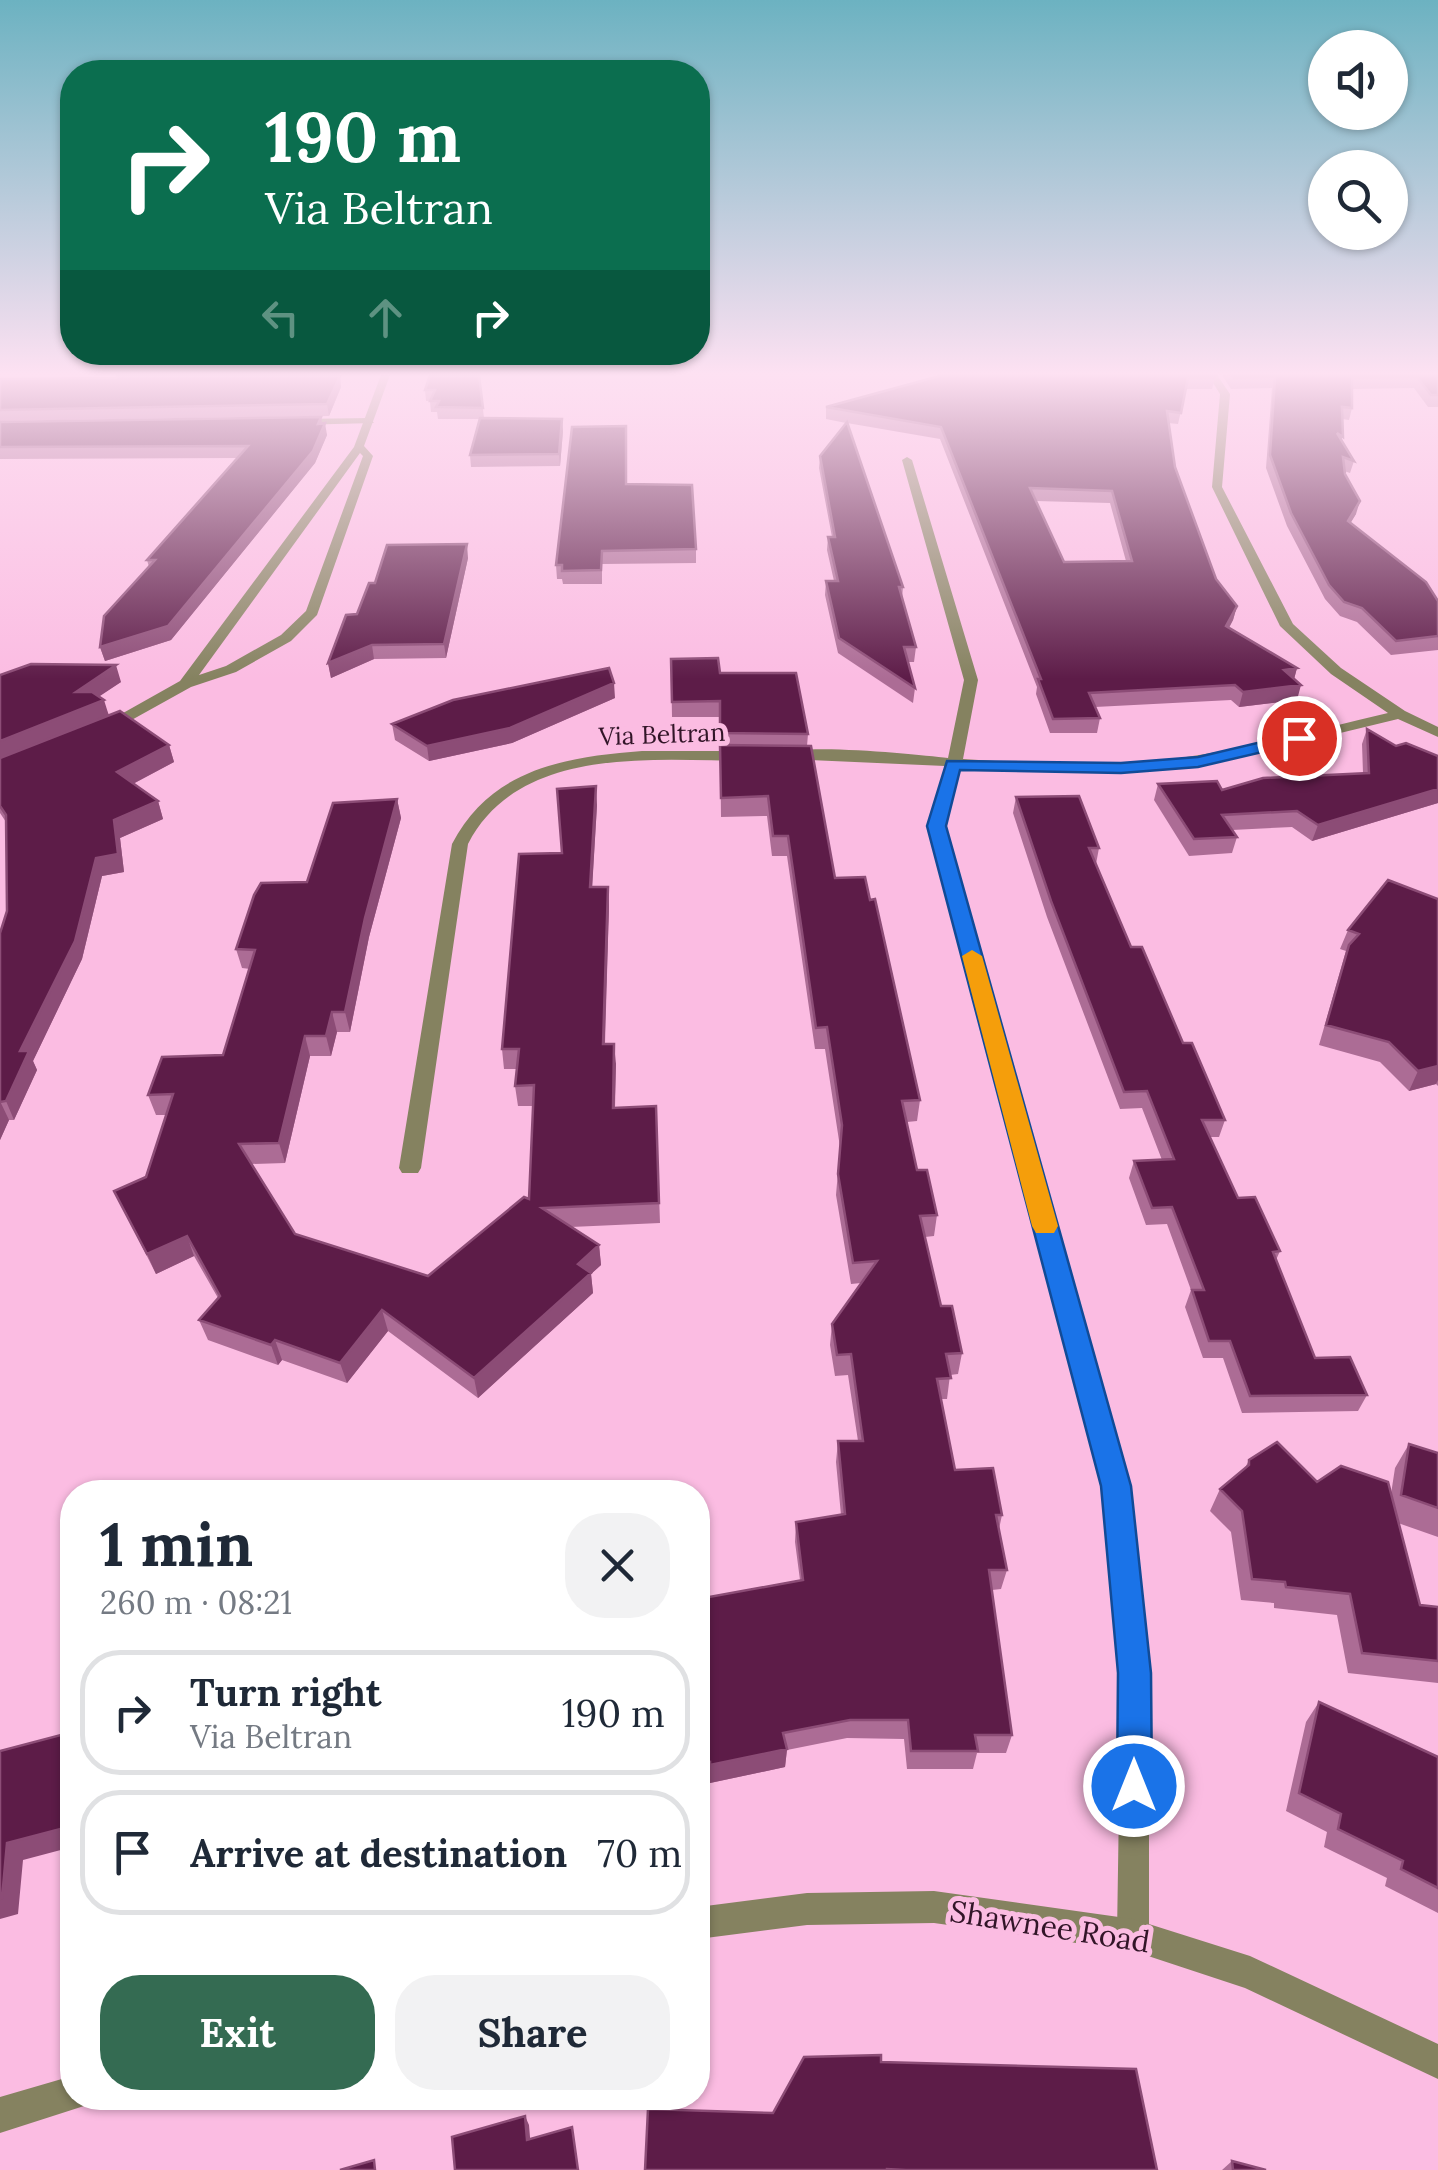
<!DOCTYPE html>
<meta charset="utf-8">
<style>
:root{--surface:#fff;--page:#f2f2f3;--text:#1f2937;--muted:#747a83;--line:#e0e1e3;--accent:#346b52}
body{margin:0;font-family:Lora,serif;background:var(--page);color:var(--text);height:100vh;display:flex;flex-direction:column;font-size:38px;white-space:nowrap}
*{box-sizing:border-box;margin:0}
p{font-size:32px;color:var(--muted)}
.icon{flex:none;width:55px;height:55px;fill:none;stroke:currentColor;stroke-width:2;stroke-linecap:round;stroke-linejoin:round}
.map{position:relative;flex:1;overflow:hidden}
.panel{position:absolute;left:60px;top:1480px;width:650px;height:630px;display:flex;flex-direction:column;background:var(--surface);border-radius:40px;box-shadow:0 2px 8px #0004}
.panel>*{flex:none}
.banner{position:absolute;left:60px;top:60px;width:650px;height:305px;border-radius:40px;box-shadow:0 2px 8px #0004;background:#0b6e4f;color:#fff;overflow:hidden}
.tools{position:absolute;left:1308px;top:30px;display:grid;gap:20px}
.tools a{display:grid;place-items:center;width:100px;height:100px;border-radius:50%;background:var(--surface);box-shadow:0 2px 8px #0004;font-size:50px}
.pin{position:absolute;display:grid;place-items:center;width:85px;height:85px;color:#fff;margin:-42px;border:5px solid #fff;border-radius:50%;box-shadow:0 2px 10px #0007}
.me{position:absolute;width:110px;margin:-55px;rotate:0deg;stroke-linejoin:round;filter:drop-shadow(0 0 8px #0008)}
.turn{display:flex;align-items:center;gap:35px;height:210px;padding:0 40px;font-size:45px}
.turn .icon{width:130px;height:130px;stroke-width:2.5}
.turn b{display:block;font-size:70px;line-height:85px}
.lanes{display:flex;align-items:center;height:95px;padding:0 40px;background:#0003;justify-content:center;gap:50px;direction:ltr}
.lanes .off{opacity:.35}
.round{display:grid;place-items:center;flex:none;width:105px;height:105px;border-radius:40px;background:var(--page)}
.overview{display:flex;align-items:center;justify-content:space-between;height:170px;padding:0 40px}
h1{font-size:60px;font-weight:700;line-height:75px}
.cta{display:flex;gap:20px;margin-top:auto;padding:20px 40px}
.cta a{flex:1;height:115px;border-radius:40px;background:var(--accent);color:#fff;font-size:40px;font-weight:700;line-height:115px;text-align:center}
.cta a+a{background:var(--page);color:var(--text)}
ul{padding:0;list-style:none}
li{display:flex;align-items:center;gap:30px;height:125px;margin:0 20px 15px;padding:0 20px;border:5px solid var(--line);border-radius:40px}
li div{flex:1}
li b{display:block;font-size:38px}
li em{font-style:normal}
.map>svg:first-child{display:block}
</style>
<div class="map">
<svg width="1438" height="2170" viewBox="0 0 1438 2170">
<rect width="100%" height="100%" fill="#fbbce2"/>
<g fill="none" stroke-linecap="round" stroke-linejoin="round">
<path fill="#858260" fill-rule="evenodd" d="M 1208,375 L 1217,375 L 1230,394 L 1222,487 L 1293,624 L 1341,668 L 1405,711 L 1438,727 L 1438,737 L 1398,719 L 1262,752 L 1158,770 L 1081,773 L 960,768 L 945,826 L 1129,1486 L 1149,1673 L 1149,1935 L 1145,1947 L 1133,1951 L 1121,1947 L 1117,1935 L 1121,1673 L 1103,1486 L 929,826 L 945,766 L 787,759 L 780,755 C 799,742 918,755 948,758 L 964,680 L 902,460 L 907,457 L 912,460 L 978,680 L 963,759 C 1027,763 1091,767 1155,761 C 1234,753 1311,731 1388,713 L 1331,674 L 1280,626 L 1212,487 L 1220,394 Z
M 370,418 L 374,423 L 297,425 L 292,422 L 297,419 Z
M 642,751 L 748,751 L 756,756 L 748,761 C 654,760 519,745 468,844 L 421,1168 L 418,1173 L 402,1173 L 399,1168 L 452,844 C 491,769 564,757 642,751 Z"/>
<path fill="#858260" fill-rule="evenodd" d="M 381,375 L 390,375 L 364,446 L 373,456 L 317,615 L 291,641 L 236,672 L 191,687 L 110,732 L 100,732 L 100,726 L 180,681 L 354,447 ZM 360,453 L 363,456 L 306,611 L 281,635 L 226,666 L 199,675 Z
M 934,1891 L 1133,1919 L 1250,1956 L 1438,2044 L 1438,2079 L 1245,1988 L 1133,1951 L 934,1923 L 807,1925 L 698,1939 L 698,1907 L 807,1893 Z
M 72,2076 L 72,2098 L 88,2098 L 84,2106 L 0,2133 L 0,2097 Z"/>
</g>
<path fill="#ac6c95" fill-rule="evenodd" d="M 340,375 L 341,387 L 329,416 L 0,421 L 0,379 Z
M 479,375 L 484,418 L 563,431 L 560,466 L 471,467 L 470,455 L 479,419 L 438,419 L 437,412 L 431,412 L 430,401 L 426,401 L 425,390 Z
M 943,375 L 1215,378 L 1212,389 L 1186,389 L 1178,424 L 1168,423 L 1175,467 L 1216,579 L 1237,606 L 1233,620 L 1229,628 L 1297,668 L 1294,679 L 1297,700 L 1239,707 L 1231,700 L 1095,707 L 1100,718 L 1097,733 L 1050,733 L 1036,694 L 1037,687 L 940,439 L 847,423 L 903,587 L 902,599 L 916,647 L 914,662 L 908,662 L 915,688 L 913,703 L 838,653 L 825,595 L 826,581 L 834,581 L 827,550 L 828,537 L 832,537 L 819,468 L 820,456 L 846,423 L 826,419 L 826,407 ZM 1036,501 L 1110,503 L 1126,561 L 1064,562 Z
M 1222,375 L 1438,375 L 1438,407 L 1428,407 L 1414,388 L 1352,389 L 1352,408 L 1349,420 L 1342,419 L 1342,441 L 1354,461 L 1350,473 L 1344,471 L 1356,514 L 1350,523 L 1438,601 L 1438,650 L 1391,655 L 1357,622 L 1340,616 L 1325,599 L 1287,526 L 1266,468 L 1272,388 L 1231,389 Z
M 0,422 L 322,423 L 327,435 L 315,463 L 171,640 L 105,661 L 100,647 L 149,567 L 147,560 L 237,458 L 0,459 Z
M 627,484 L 696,549 L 696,563 L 602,564 L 602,584 L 563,584 L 562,579 L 557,579 L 556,565 Z
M 468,558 L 446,658 L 374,659 L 331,678 L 328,663 L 375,583 Z
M 671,659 L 720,673 L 808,734 L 807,746 L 835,878 L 920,1100 L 917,1121 L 907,1122 L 917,1170 L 937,1215 L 934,1236 L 925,1237 L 941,1306 L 962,1353 L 958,1374 L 950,1375 L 947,1399 L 941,1399 L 955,1470 L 1002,1515 L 999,1529 L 1007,1570 L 1001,1589 L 992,1590 L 1012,1735 L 1006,1753 L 977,1753 L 973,1769 L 907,1769 L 904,1739 L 847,1738 L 787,1750 L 785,1767 L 710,1783 L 710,1780 L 698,1782 L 698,1599 L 800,1580 L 795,1542 L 796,1522 L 841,1515 L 836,1462 L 838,1441 L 858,1441 L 848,1375 L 835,1376 L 830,1345 L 832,1324 L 861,1283 L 851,1284 L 836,1195 L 840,1147 L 825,1049 L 815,1049 L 787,856 L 772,856 L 767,816 L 721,817 L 720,717 L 672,717 Z
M 0,675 L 121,682 L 99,696 L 109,715 L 169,745 L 174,762 L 133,784 L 158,801 L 163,819 L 120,838 L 124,872 L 102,876 L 82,959 L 33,1061 L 37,1070 L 14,1120 L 9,1120 L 0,1140 L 0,933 L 7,911 L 6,822 L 0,813 Z
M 615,698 L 512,743 L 429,761 L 395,740 L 392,724 Z
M 1367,729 L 1438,803 L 1312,841 L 1292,827 L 1232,830 L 1237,837 L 1232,853 L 1189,856 L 1154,800 L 1158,784 L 1222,790 L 1363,773 L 1362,744 Z
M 1016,797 L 1099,848 L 1096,864 L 1131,947 L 1225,1120 L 1219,1137 L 1210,1137 L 1238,1198 L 1280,1251 L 1276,1260 L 1315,1358 L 1367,1395 L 1358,1411 L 1242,1413 L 1223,1358 L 1203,1358 L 1185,1307 L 1191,1290 L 1167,1224 L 1146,1225 L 1129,1178 L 1134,1161 L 1162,1160 L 1142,1108 L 1120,1109 L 1047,917 L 1013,813 Z
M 397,799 L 401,818 L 369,937 L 350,1032 L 337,1032 L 331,1056 L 310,1056 L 285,1163 L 251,1164 L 295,1234 L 428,1276 L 529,1199 L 533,1106 L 518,1106 L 515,1086 L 517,1069 L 504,1069 L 502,1049 L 562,853 L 597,805 L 592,887 L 608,887 L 609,906 L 605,1044 L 616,1064 L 615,1108 L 656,1106 L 660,1223 L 571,1227 L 599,1245 L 601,1265 L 591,1274 L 593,1293 L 478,1398 L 388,1331 L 347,1383 L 282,1360 L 278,1365 L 208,1340 L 199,1320 L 218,1298 L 194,1256 L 156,1274 L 114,1191 L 146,1177 L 166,1115 L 156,1115 L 148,1095 L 223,1055 L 250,969 L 242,968 L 236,949 Z
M 1438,899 L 1438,1086 L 1436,1084 L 1409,1091 L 1380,1062 L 1319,1045 L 1346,951 L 1340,949 L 1348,930 Z
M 1409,1444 L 1438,1453 L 1438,1537 L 1398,1523 L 1420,1605 L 1438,1607 L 1438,1683 L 1348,1673 L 1337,1615 L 1274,1608 L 1274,1603 L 1241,1600 L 1231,1532 L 1210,1511 L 1220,1489 L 1245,1468 L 1249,1460 L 1317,1482 L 1391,1494 L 1395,1468 Z
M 1319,1702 L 1438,1757 L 1438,1913 L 1385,1886 L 1387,1878 L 1324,1847 L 1327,1832 L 1286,1811 L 1306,1722 Z
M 1232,2161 L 1266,2170 L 1222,2170 Z"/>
<path fill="#8c4c76" d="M 340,376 L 341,387 L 329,416 L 327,404 Z
M 321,417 L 323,428 L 325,423 L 327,435 L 315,463 L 171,640 L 105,661 L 100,647 L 318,424 Z
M 562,419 L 563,431 L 560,466 L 559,454 Z
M 1360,501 L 1356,514 L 1344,534 L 1348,521 Z
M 467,544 L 468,558 L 446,658 L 444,644 Z
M 1237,606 L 1233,620 L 1222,640 L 1226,626 Z
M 372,645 L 374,659 L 331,678 L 328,663 Z
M 116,665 L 121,682 L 82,708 L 104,700 L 109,716 L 0,761 L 0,741 Z
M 1297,668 L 1293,683 L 1284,670 Z
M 614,683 L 615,698 L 512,743 L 429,761 L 427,746 Z
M 1301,685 L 1297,700 L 1239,707 L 1243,692 Z
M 169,745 L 174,762 L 123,789 L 117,772 Z
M 596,786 L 597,805 L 591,907 L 590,887 Z
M 1438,789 L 1438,803 L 1312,841 L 1318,825 Z
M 397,799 L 401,818 L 369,937 L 350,1032 L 345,1012 L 365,918 Z
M 158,801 L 163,819 L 120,838 L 124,872 L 102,876 L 82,959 L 33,1061 L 37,1070 L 14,1120 L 6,1101 L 20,1051 L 96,858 L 114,820 Z
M 608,887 L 609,906 L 604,1064 L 603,1044 Z
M 332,1012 L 337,1032 L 331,1056 L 326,1036 Z
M 305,1036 L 310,1056 L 285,1163 L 279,1143 Z
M 614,1044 L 616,1064 L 614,1128 L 613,1108 Z
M 1438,1066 L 1438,1080 L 1436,1084 L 1409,1091 L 1418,1071 Z
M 0,1101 L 9,1120 L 0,1140 Z
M 187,1236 L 194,1256 L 156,1274 L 147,1254 Z
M 599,1245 L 601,1265 L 591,1274 L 593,1293 L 478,1398 L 474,1378 L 578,1264 Z
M 382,1310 L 388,1331 L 347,1383 L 340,1363 Z
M 275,1340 L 282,1360 L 278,1365 L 271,1345 Z
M 787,1749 L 785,1767 L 710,1783 L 710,1765 Z
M 72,1826 L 72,1847 L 23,1860 L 18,1914 L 0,1919 L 0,1899 L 7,1843 Z
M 525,2116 L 529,2125 L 531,2149 L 527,2140 Z"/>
<path fill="#5d1c48" stroke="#8c4c76" stroke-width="2.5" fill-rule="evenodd" d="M 118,375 L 333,375 L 340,376 L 327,404 L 0,410 L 0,379 L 116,378 Z
M 430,375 L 479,375 L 483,408 L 436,407 L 439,401 L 430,401 L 435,390 L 425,390 Z
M 943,375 L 1214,375 L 1215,378 L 1188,378 L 1181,413 L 1167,411 L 1175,467 L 1216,579 L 1237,606 L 1226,626 L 1297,668 L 1284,670 L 1301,685 L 1243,692 L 1235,685 L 1089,693 L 1100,718 L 1053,719 L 1038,679 L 1041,679 L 941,427 L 826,407 ZM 1030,488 L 1112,491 L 1132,561 L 1064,562 Z
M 1232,375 L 1438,375 L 1438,395 L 1431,395 L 1417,377 L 1352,378 L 1352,408 L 1342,407 L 1343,437 L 1337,433 L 1354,461 L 1343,457 L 1345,474 L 1360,501 L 1348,521 L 1426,582 L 1438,601 L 1438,636 L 1396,641 L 1362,608 L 1344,602 L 1329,585 L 1291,513 L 1270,455 L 1275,377 L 1234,378 Z
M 321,417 L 318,424 L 325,423 L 313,451 L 168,626 L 100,647 L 104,616 L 155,560 L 147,560 L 248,446 L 0,447 L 0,422 Z
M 480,418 L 562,419 L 559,454 L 470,455 Z
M 847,422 L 903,587 L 899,587 L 916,647 L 904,647 L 915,688 L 839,638 L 826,581 L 838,581 L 828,537 L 835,537 L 820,456 Z
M 626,426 L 626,484 L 692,485 L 696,549 L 602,551 L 601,570 L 562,571 L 562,565 L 556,565 L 572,427 Z
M 467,544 L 444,644 L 372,645 L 328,663 L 346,615 L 357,614 L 369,583 L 375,583 L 387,545 Z
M 718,658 L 720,673 L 796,673 L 808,734 L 720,733 L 720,701 L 672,702 L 671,659 Z
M 31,664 L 116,665 L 76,692 L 92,692 L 104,700 L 0,741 L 0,675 Z
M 609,668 L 614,683 L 510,728 L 427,746 L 392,724 L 453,700 Z
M 120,711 L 169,745 L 117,772 L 158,801 L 114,820 L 118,854 L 96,858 L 75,941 L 20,1051 L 29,1051 L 6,1101 L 0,1102 L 0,933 L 7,911 L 6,815 L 0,806 L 0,758 Z
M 1367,729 L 1396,746 L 1406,743 L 1438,756 L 1438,789 L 1318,825 L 1297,811 L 1222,815 L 1237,837 L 1194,839 L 1158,784 L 1217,781 L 1222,790 L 1263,778 L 1369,773 Z
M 720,745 L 811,746 L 835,878 L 865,877 L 870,900 L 875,899 L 920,1100 L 902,1101 L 917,1170 L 927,1170 L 937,1215 L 920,1216 L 941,1306 L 952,1306 L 962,1353 L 946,1354 L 951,1378 L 937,1379 L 955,1470 L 993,1468 L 1002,1515 L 996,1515 L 1007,1570 L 989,1570 L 1012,1735 L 975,1735 L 978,1751 L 911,1751 L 908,1720 L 850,1720 L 783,1733 L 787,1749 L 710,1765 L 710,1762 L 698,1764 L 698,1599 L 803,1580 L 796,1522 L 845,1514 L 838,1441 L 863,1441 L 851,1354 L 837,1355 L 832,1324 L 877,1261 L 853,1263 L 838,1174 L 842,1125 L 827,1027 L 816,1028 L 788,836 L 773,836 L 768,796 L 721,798 Z
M 596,786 L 590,887 L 608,887 L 603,1044 L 614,1044 L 613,1108 L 656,1106 L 659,1203 L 542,1208 L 599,1245 L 578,1264 L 591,1273 L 474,1378 L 382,1310 L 340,1363 L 275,1340 L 271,1345 L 199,1320 L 220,1296 L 187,1236 L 147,1254 L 114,1191 L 146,1177 L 173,1094 L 148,1095 L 162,1057 L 223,1055 L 255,950 L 236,949 L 254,895 L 261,883 L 307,882 L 333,803 L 397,799 L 365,918 L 345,1012 L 332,1012 L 326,1036 L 305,1036 L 279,1143 L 239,1144 L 295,1234 L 428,1276 L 524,1197 L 529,1199 L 534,1085 L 515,1086 L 519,1049 L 502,1049 L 519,854 L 562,853 L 557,789 Z
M 1079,796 L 1099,848 L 1089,848 L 1131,947 L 1142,947 L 1183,1043 L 1192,1043 L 1225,1120 L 1202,1120 L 1238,1198 L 1255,1197 L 1280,1251 L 1273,1252 L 1315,1358 L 1350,1357 L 1367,1395 L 1250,1396 L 1230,1341 L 1209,1341 L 1192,1290 L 1204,1290 L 1172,1207 L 1152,1208 L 1134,1161 L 1174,1159 L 1147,1091 L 1124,1092 L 1051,901 L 1016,797 Z
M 1388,880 L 1438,899 L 1438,1066 L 1418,1071 L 1389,1042 L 1326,1025 L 1349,945 L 1359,934 L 1348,930 Z
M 1277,1442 L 1317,1482 L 1341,1466 L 1388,1482 L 1420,1605 L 1438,1607 L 1438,1661 L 1362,1653 L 1350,1594 L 1286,1587 L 1285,1582 L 1252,1579 L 1242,1511 L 1220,1489 L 1249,1465 L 1249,1460 Z
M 1409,1444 L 1438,1453 L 1438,1508 L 1401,1495 Z
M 1319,1702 L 1438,1757 L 1438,1888 L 1401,1869 L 1403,1861 L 1338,1829 L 1341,1814 L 1299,1793 Z
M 72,1732 L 72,1826 L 7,1843 L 2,1898 L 0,1899 L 0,1751 Z
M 881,2055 L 881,2062 L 1136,2069 L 1157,2170 L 906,2170 L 887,2169 L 887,2170 L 645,2170 L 648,2109 L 773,2113 L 804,2057 Z
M 525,2116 L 527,2140 L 572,2127 L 578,2170 L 455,2170 L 452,2137 Z
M 374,2160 L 375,2170 L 340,2170 Z
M 1232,2161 L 1266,2170 L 1233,2170 Z"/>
<linearGradient id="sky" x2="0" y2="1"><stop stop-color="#6cb2c1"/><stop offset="0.55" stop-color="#fde1f2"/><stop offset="1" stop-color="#fde1f2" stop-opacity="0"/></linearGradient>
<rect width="1438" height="679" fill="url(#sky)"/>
<path fill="#1a73e8" stroke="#114b97" stroke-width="2.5" d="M 1299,733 L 1305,735 L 1305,742 L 1198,767 L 1121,773 L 960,770 L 946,826 L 1131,1486 L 1151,1673 L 1152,1786 L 1147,1798 L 1134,1803 L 1122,1798 L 1117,1786 L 1118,1673 L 1101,1486 L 927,826 L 947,761 L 1121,763 L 1198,757 Z"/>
<path fill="#f59e0b" d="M 972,950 L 982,956 L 1058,1226 L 1054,1233 L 1036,1233 L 1032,1226 L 962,956 Z"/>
<g text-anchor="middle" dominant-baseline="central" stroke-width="10" stroke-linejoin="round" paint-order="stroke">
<g font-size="25" fill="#321528" stroke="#fbbce2">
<text transform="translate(662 734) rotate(-2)">Via Beltran</text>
</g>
<g font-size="30" fill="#321528" stroke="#fbbce2">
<text transform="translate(1050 1926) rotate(9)">Shawnee Road</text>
</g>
</g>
</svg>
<div class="tools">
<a><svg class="icon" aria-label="sound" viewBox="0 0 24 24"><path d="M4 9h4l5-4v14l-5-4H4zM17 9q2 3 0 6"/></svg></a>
<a><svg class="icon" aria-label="search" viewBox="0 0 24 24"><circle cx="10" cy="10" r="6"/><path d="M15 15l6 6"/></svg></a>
</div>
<div class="pin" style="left:1299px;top:738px;background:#d93025"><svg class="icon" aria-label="arrive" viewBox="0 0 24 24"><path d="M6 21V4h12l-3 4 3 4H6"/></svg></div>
<svg class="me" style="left:1134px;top:1786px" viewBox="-20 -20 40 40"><circle r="17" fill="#1a73e8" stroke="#fff" stroke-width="3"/><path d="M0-11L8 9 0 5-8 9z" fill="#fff"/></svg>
<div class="banner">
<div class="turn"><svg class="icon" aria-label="right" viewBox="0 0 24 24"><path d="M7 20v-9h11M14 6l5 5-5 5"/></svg><div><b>190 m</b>Via Beltran</div></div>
<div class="lanes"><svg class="icon off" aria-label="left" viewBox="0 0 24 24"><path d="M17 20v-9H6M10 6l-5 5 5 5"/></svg><svg class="icon off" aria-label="ahead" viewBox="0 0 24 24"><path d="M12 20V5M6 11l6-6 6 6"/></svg><svg class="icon" aria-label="right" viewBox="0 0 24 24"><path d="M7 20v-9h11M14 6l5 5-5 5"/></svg></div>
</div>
<section class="panel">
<div class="overview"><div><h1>1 min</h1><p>260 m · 08:21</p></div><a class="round"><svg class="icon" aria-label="close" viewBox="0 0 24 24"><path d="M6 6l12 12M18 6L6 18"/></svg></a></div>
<ul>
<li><svg class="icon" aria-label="right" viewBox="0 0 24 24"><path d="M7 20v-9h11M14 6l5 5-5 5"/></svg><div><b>Turn right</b><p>Via Beltran</p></div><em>190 m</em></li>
<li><svg class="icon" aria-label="arrive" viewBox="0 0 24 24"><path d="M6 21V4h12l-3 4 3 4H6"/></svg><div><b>Arrive at destination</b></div><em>70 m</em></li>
</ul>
<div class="cta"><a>Exit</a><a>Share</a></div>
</section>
</div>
